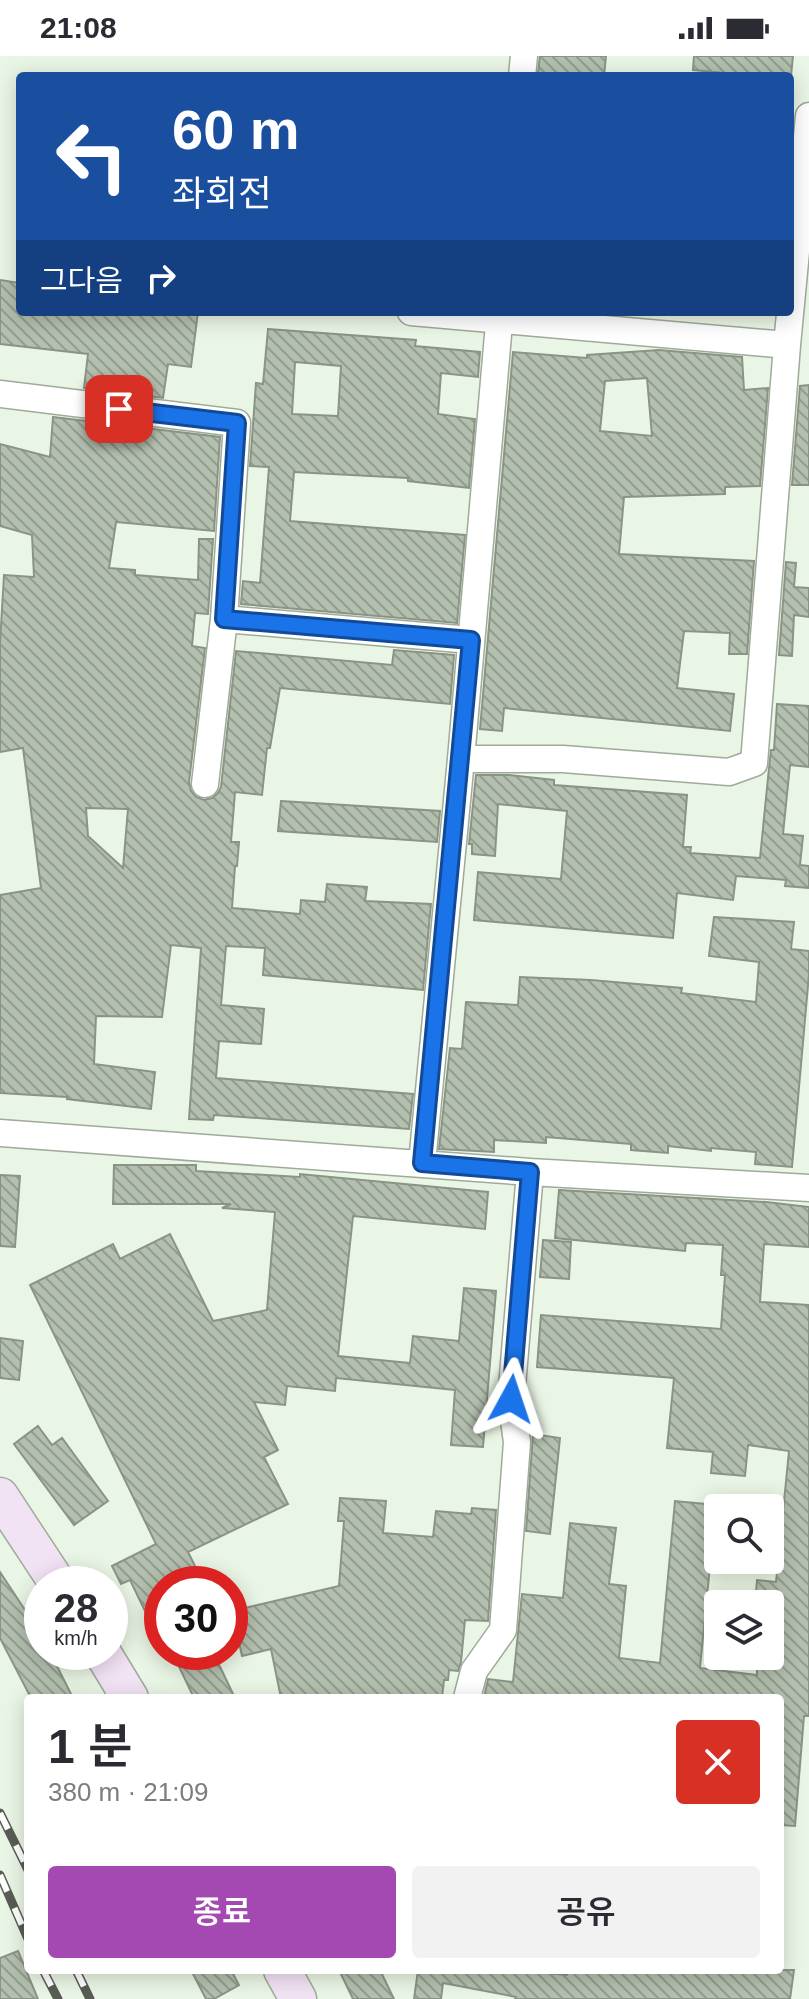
<!DOCTYPE html>
<html lang="ko">
<meta charset="utf-8">
<style>
:root{--surface:#fff;--page:#f2f2f3;--text:#2b2b33;--muted:#7c7c81;--accent:#a448b2}
body{margin:0;font-family:Helvetica,"Noto Sans KR",sans-serif;background:var(--page);color:var(--text);height:100vh;display:flex;flex-direction:column;font-size:30px;white-space:nowrap}
*{box-sizing:border-box;margin:0}
p{font-size:26px;color:var(--muted)}
.icon{flex:none;width:44px;height:44px;fill:none;stroke:currentColor;stroke-width:2;stroke-linecap:round;stroke-linejoin:round}
.map{position:relative;flex:1;overflow:hidden}
.side{position:absolute;left:24px;top:1638px;width:760px;height:280px;display:flex;flex-direction:column;background:var(--surface);border-radius:8px;box-shadow:0 4px 20px #0003}
.side>*{flex:none}
.top-card{position:absolute;left:16px;top:16px;width:778px;height:244px;border-radius:8px;box-shadow:0 4px 20px #0003;background:#1a4fa0;color:#fff;overflow:hidden}
.controls{position:absolute;left:704px;top:1438px;display:grid;gap:16px}
.controls a{display:grid;place-items:center;width:80px;height:80px;border-radius:8px;background:var(--surface);box-shadow:0 4px 20px #0003;font-size:40px}
.speed{position:absolute;left:24px;top:1510px;display:flex;gap:16px;font-size:40px;font-weight:700;text-align:center}
.speed>*{display:grid;place-content:center;width:104px;height:104px;border-radius:50%;background:var(--surface);box-shadow:0 4px 20px #0003;line-height:1}
.speed small{font-size:20px;font-weight:400}
.speed .limit{border:12px solid #d22;background:#fff;color:#111}
.pin{position:absolute;display:grid;place-items:center;width:68px;height:68px;color:#fff;margin:-34px;border-radius:16px;box-shadow:0 4px 12px #0006}
.me{position:absolute;width:88px;margin:-44px;rotate:5deg;stroke-linejoin:round;filter:drop-shadow(0 0 6px #0008)}
.turn{display:flex;align-items:center;gap:28px;height:168px;padding:0 24px;font-size:36px}
.turn .icon{width:104px;height:104px;stroke-width:2.5}
.turn b{display:block;font-size:56px;line-height:68px}
.then{display:flex;align-items:center;height:76px;padding:0 24px;background:#0003;gap:16px;font-size:30px}
.round{display:grid;place-items:center;flex:none;width:84px;height:84px;border-radius:8px;background:var(--page)}
.overview{display:flex;align-items:center;justify-content:space-between;height:136px;padding:0 24px}
h1{font-size:48px;font-weight:600;line-height:60px}
.button{display:flex;gap:16px;margin-top:auto;padding:16px 24px}
.button a{flex:1;height:92px;border-radius:8px;background:var(--accent);color:#fff;font-size:32px;font-weight:600;line-height:92px;text-align:center}
.button a+a{background:var(--page);color:var(--text)}
.status{display:flex;justify-content:space-between;align-items:center;height:56px;padding:0 40px;background:var(--surface);direction:ltr}
.status svg{height:22px;fill:currentColor}
.map>svg:first-child{display:block}
</style>
<div class="status"><b>21:08</b><svg viewBox="0 0 49 12"><path d="M0 12V9h3v3zM5 12V6h3v6zM10 12V3h3v9zM15 12V0h3v12zM26 1h20v11H26zM47 4h2v5h-2z"/></svg></div>
<div class="map">
<svg width="809" height="1943" viewBox="0 0 809 1943">
<defs>
<pattern id="building-back-hatch" width="6" height="6" patternUnits="userSpaceOnUse" patternTransform="scale(2)"><rect width="6" height="6" fill="#b4c0af"/><path d="M-1 5l2 2M0 0l6 6M5-1l2 2" fill="none" stroke="#939d8f"/></pattern>
</defs>
<rect width="100%" height="100%" fill="#eaf6e5"/>
<path fill="url(#building-back-hatch)" stroke="#8a9485" stroke-width="2" fill-rule="evenodd" d="M 540,0 L 606,0 L 604,20 L 562,20 L 538,17 Z
M 694,0 L 793,0 L 791,20 L 758,20 L 693,14 Z
M 0,224 L 20,227 L 20,256 L 198,256 L 191,311 L 168,308 L 163,342 L 84,332 L 88,298 L 0,288 Z
M 268,273 L 416,284 L 415,290 L 480,296 L 478,321 L 441,317 L 438,358 L 475,363 L 469,432 L 408,425 L 408,422 L 294,416 L 290,465 L 465,479 L 457,567 L 241,548 L 243,525 L 260,527 L 269,411 L 250,410 L 256,327 L 263,328 ZM 295,306 L 341,310 L 338,360 L 292,358 Z
M 659,294 L 742,301 L 744,334 L 768,332 L 760,430 L 725,431 L 725,438 L 624,441 L 619,498 L 754,505 L 747,598 L 729,598 L 730,577 L 684,575 L 677,632 L 734,638 L 730,675 L 504,652 L 502,675 L 480,673 L 513,296 L 587,302 L 587,299 ZM 647,322 L 652,380 L 600,375 L 605,325 Z
M 809,329 L 809,429 L 792,429 L 800,330 Z
M 53,361 L 220,381 L 214,475 L 116,466 L 109,512 L 135,514 L 135,519 L 198,524 L 199,483 L 213,483 L 208,558 L 195,557 L 192,590 L 205,592 L 189,726 L 191,735 L 196,741 L 204,744 L 212,742 L 218,737 L 221,731 L 236,595 L 392,609 L 394,594 L 454,599 L 450,648 L 280,632 L 270,692 L 267,692 L 262,739 L 235,736 L 231,786 L 239,786 L 237,810 L 235,810 L 232,852 L 300,858 L 301,844 L 325,846 L 327,828 L 367,831 L 365,845 L 431,848 L 423,934 L 263,919 L 265,892 L 226,890 L 221,949 L 264,953 L 261,988 L 219,985 L 216,1022 L 413,1038 L 409,1073 L 214,1059 L 213,1064 L 189,1063 L 201,892 L 171,889 L 162,961 L 96,960 L 94,1008 L 155,1016 L 151,1053 L 67,1043 L 67,1041 L 0,1037 L 0,839 L 41,832 L 23,692 L 0,696 L 0,587 L 4,519 L 34,521 L 32,479 L 0,470 L 0,388 L 50,401 ZM 86,752 L 128,753 L 123,812 L 88,780 Z
M 786,506 L 796,507 L 794,531 L 809,532 L 809,561 L 794,559 L 792,600 L 779,599 Z
M 777,648 L 809,650 L 809,711 L 790,709 L 783,778 L 803,780 L 800,809 L 809,810 L 809,832 L 785,830 L 786,824 L 736,820 L 733,844 L 677,837 L 673,882 L 474,864 L 478,816 L 561,823 L 567,755 L 498,748 L 495,800 L 472,798 L 472,788 L 469,788 L 476,719 L 509,719 L 554,724 L 554,729 L 687,739 L 683,791 L 691,791 L 690,797 L 760,802 L 769,712 L 771,694 L 774,694 Z
M 281,745 L 440,755 L 437,786 L 278,775 Z
M 714,861 L 794,866 L 791,893 L 809,895 L 809,918 L 792,1111 L 755,1108 L 756,1096 L 711,1092 L 711,1095 L 668,1090 L 668,1097 L 631,1094 L 631,1088 L 546,1081 L 546,1087 L 494,1084 L 494,1096 L 439,1093 L 450,992 L 462,993 L 466,946 L 518,949 L 520,921 L 591,924 L 682,932 L 681,937 L 756,946 L 759,906 L 709,900 Z
M 114,1109 L 196,1109 L 196,1115 L 300,1121 L 300,1118 L 488,1136 L 485,1173 L 353,1160 L 338,1300 L 410,1307 L 413,1280 L 459,1285 L 464,1232 L 496,1235 L 483,1391 L 451,1389 L 455,1334 L 336,1322 L 335,1335 L 287,1330 L 285,1349 L 254,1346 L 278,1394 L 264,1401 L 288,1448 L 188,1496 L 204,1528 L 162,1528 L 162,1590 L 130,1524 L 121,1528 L 112,1510 L 156,1488 L 30,1229 L 113,1188 L 120,1203 L 170,1178 L 213,1265 L 267,1254 L 275,1156 L 222,1152 L 231,1148 L 113,1148 Z
M 0,1119 L 20,1120 L 15,1191 L 0,1190 Z
M 559,1134 L 766,1146 L 809,1151 L 809,1191 L 764,1188 L 760,1246 L 809,1249 L 809,1660 L 804,1660 L 795,1770 L 780,1769 L 780,1642 L 484,1642 L 488,1623 L 513,1626 L 522,1538 L 563,1542 L 570,1467 L 616,1472 L 609,1528 L 626,1530 L 619,1602 L 660,1607 L 675,1445 L 716,1449 L 700,1612 L 757,1619 L 757,1610 L 770,1612 L 770,1548 L 755,1548 L 757,1524 L 776,1526 L 789,1395 L 748,1389 L 745,1420 L 711,1417 L 713,1396 L 667,1392 L 674,1322 L 537,1311 L 541,1259 L 721,1273 L 725,1219 L 721,1219 L 723,1189 L 686,1187 L 685,1195 L 555,1182 Z
M 543,1184 L 571,1186 L 569,1223 L 540,1221 Z
M 0,1282 L 23,1285 L 19,1324 L 0,1322 Z
M 38,1370 L 52,1389 L 62,1382 L 108,1445 L 74,1469 L 14,1388 Z
M 533,1378 L 560,1382 L 550,1478 L 526,1475 Z
M 340,1442 L 386,1445 L 383,1477 L 433,1481 L 436,1455 L 471,1458 L 472,1452 L 496,1454 L 488,1565 L 465,1564 L 461,1606 L 458,1615 L 449,1614 L 448,1624 L 444,1624 L 442,1642 L 281,1642 L 271,1593 L 242,1600 L 232,1555 L 339,1530 L 344,1465 L 338,1465 Z
M 0,1516 L 31,1563 L 32,1562 L 42,1581 L 42,1596 L 50,1596 L 73,1642 L 31,1642 L 0,1582 Z
M 172,1596 L 213,1596 L 235,1642 L 194,1642 Z
M 18,1895 L 38,1943 L 0,1943 L 0,1902 Z
M 191,1914 L 231,1914 L 239,1929 L 214,1943 L 206,1943 Z
M 339,1914 L 380,1914 L 394,1943 L 353,1943 Z
M 418,1914 L 515,1914 L 567,1919 L 567,1914 L 794,1914 L 790,1943 L 515,1943 L 516,1941 L 443,1927 L 441,1943 L 414,1943 Z"/>
<g fill="none" stroke-linecap="round" stroke-linejoin="round">
<g stroke="#9faa9a" stroke-width="29">
<path id="minor" d="M 522,20 L 524,0
M 411,256 L 787,289
M 0,338 L 237,367 L 224,563 L 471,584
M 461,703 L 563,703 L 729,716 L 754,707 L 787,289 L 809,60
M 205,728 L 224,563
M 0,1077 L 530,1116 L 809,1132
M 422,1107 L 461,703 L 500,256
M 467,1642 L 474,1615 L 503,1574 L 517,1386 L 511,1343 L 530,1116"/>
</g>
<g stroke="#9faa9a" stroke-width="39">
<path id="secondary" d="M 0,1440 L 58,1528
M 102,1596 L 130,1642
M 282,1914 L 298,1943"/>
</g>
<use href="#minor" stroke="#fff" stroke-width="26"/>
<use href="#secondary" stroke="#f2e3f4" stroke-width="36"/>
<g stroke="#575d54" stroke-width="9">
<path id="rail" d="M 0,1757 L 28,1814
M 0,1819 L 28,1883
M 43,1914 L 58,1943
M 76,1914 L 90,1943"/>
</g>
<use href="#rail" stroke="#fff" stroke-width="6" stroke-dasharray="18" stroke-linecap="butt"/>
</g>
<g fill="none" stroke-linecap="round" stroke-linejoin="round">
<g stroke="#114b97" stroke-width="20">
<path id="route" d="M 119,353 L 237,367 L 224,563 L 471,584 L 422,1107 L 530,1116 L 511,1343"/>
</g>
<use href="#route" stroke="#1a73e8" stroke-width="14"/>
</g>
</svg>
<div class="controls">
<a><svg class="icon" aria-label="search" viewBox="0 0 24 24"><circle cx="10" cy="10" r="6"/><path d="M15 15l6 6"/></svg></a>
<a><svg class="icon" aria-label="layers" viewBox="0 0 24 24"><path d="M12 4l9 5-9 5-9-5zM3 14l9 5 9-5"/></svg></a>
</div>
<div class="speed"><div>28<small>km/h</small></div><div class="limit">30</div></div>
<div class="pin" style="left:119px;top:353px;background:#d93025"><svg class="icon" aria-label="arrive" viewBox="0 0 24 24"><path d="M6 21V4h12l-3 4 3 4H6"/></svg></div>
<svg class="me" style="left:511px;top:1343px" viewBox="-20 -20 40 40"><path d="M0-17L14 15 0 8-14 15z" fill="#1a73e8" stroke="#fff" stroke-width="4"/></svg>
<div class="top-card">
<div class="turn"><svg class="icon" aria-label="left" viewBox="0 0 24 24"><path d="M17 20v-9H6M10 6l-5 5 5 5"/></svg><div><b>60 m</b>좌회전</div></div>
<div class="then">그다음<svg class="icon" aria-label="right" viewBox="0 0 24 24"><path d="M7 20v-9h11M14 6l5 5-5 5"/></svg></div>
</div>
<section class="side">
<div class="overview"><div><h1>1 분</h1><p>380 m · 21:09</p></div><a class="round" style="background:#d93025;color:#fff"><svg class="icon" aria-label="close" viewBox="0 0 24 24"><path d="M6 6l12 12M18 6L6 18"/></svg></a></div>
<div class="button"><a>종료</a><a>공유</a></div>
</section>
</div>
